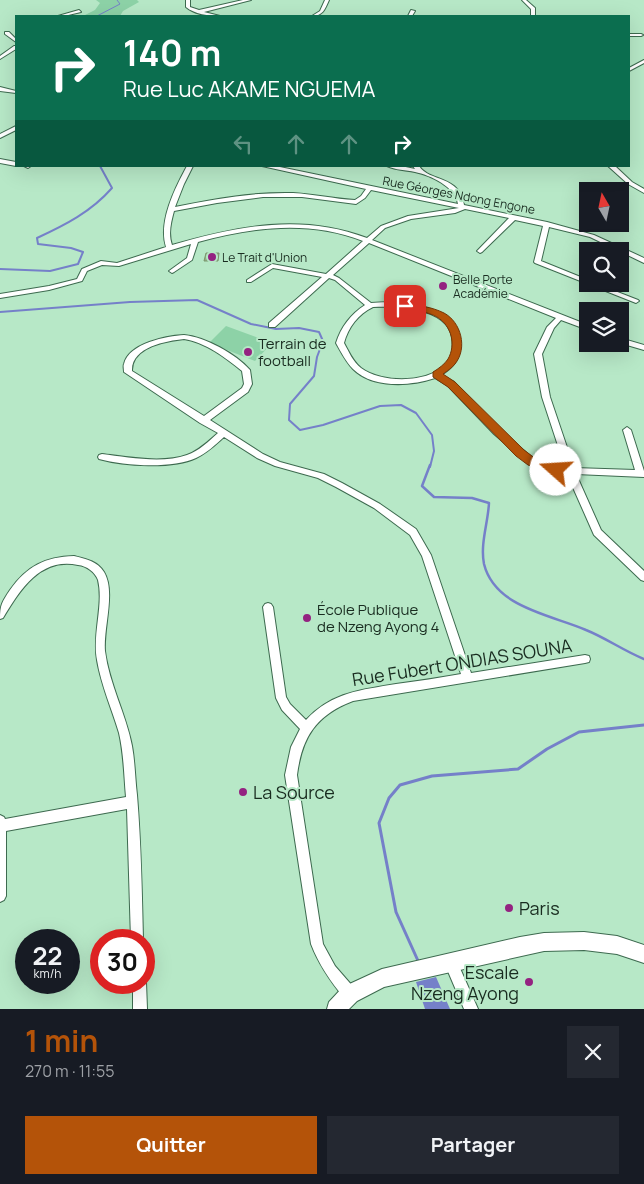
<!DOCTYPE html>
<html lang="fr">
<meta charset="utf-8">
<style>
:root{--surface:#171b24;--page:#242831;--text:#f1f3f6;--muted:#9ea1a6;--accent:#b45309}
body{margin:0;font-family:Manrope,sans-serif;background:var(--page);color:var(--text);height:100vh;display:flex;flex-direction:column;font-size:19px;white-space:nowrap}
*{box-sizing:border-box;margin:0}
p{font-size:16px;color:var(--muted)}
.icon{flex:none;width:28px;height:28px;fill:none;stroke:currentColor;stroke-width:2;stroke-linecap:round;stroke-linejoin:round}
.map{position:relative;height:1009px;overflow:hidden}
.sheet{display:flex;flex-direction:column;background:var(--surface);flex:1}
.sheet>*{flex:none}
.hud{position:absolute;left:15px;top:15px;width:615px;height:152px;border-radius:0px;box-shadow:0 5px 20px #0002;background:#0b6e4f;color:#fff;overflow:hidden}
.needle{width:32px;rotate:351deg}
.fabs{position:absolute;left:579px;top:182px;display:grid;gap:10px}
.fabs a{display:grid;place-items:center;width:50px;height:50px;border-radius:0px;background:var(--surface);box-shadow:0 5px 20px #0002;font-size:25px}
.speed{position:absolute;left:15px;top:929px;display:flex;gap:10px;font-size:25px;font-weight:700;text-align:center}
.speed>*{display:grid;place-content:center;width:65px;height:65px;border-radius:50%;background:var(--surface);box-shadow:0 5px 20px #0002;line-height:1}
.speed small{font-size:12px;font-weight:400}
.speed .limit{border:8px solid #d22;background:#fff;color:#111}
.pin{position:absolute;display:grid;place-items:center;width:42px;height:42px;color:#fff;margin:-21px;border-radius:10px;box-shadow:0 2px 8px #0006}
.me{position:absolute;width:55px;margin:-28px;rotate:289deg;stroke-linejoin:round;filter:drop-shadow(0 0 4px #0008)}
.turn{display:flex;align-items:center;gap:18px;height:105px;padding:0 25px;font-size:22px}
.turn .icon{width:65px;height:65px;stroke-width:2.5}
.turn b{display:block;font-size:35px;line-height:42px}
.lanes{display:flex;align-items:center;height:48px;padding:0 25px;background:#0003;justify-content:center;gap:25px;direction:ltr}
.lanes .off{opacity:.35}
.round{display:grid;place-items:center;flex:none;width:52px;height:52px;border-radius:0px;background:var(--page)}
.overview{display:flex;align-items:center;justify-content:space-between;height:85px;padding:0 25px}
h1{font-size:30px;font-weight:700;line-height:38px;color:var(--accent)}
.cta{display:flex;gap:10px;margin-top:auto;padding:10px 25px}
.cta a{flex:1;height:58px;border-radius:0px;background:var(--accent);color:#fff;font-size:20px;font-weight:700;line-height:58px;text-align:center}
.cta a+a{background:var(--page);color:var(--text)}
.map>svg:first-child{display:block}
</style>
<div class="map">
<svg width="644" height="1009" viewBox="0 0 644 1009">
<rect width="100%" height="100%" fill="#b7e8c7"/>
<path fill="#8dd2a7" d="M 96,0 L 137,0 L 139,2 L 123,11 L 120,16 L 83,16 L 95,10 L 100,3 Z
M 226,326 L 272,343 L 255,361 L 209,343 Z"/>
<path fill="#7580c9" d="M 436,977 L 450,1009 L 425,1009 L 416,982 Z"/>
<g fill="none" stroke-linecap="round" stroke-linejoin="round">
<path stroke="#7580c9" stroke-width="1" d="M 97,16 L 120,4 L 117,0"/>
<path stroke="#7580c9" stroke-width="2" d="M 0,269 L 50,271 L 78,264 L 83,252 L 71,248 L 38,244 L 37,238 C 65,225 91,212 112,188 L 100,166
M 0,312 L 130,302 L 197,300 L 251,324 L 276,329 L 299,328 L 319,332 L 323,341 L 317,357 L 314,376 L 290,404 L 289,420 L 300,430 L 323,425 L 380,406 L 401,405 L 416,413 L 432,435 L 434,451 L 430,467"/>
<path stroke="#7580c9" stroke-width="2.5" d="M 430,465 L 422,486 L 434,497 L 472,498 L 489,503 C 488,523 480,544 484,564 C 495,608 552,615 586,630 C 606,638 624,651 644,659"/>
<path stroke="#7580c9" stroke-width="3" d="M 419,963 L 396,912 L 379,823 L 389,798 L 400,785 L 432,776 L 518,769 L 547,749 L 579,732 L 644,725"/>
</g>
<path fill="#92ae85" stroke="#79956c" d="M 206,253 L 219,253 L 218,261 L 204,261 Z"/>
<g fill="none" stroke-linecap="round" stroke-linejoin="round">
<g stroke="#3d6a4f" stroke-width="2">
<path id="street" d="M 186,0 L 190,0 L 190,7 L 199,10 L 243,0 L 251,0 L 204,12 L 220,16 C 209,16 194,14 186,7 Z
M 325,0 L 329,0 C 325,9 323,16 312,16 L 320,11 Z
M 522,0 L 526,0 L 535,8 L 535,16 L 531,16 L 531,9 Z
M 79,10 L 81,12 L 64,16 L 58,16 Z
M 411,10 L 415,11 L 412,16 L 408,16 Z
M 5,32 L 9,32 L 16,39 L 16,42 L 5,34 Z
M 629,34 L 641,34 L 643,35 L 641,36 L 629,36 Z
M 14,46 L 16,46 L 16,49 L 0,59 L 0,56 Z
M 644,60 L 644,63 L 629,71 L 629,68 Z
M 0,87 L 16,91 L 16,93 L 0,91 Z
M 16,126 L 16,130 L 0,138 L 0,134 Z
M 0,159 L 16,162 L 16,166 L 0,163 Z
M 24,166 L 31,166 L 28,168 Z
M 187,166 L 193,166 L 184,184 L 175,207 C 214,199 253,192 293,193 C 314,194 334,199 355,200 L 361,196 L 366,189 L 262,166 L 275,166 L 458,204 C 456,187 430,175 415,172 C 406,170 395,170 387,166 L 401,166 L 415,169 L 413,166 L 419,166 C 429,182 460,175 464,205 L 547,222 L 594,235 L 644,258 L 644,263 L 590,237 L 549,227 L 541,261 L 588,280 L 588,284 L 597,284 L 638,300 L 639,301 L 636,303 L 535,263 L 534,262 L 543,226 L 515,220 L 482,252 L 480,253 L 477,251 L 478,250 L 509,218 L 465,209 L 455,213 L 411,219 L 385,228 L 372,240 L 588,325 L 588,330 L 561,320 L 554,328 L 542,354 L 550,397 L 574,468 L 635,470 L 623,430 L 627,427 L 631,430 L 644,471 L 644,477 L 576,474 L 601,530 L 644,571 L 644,581 L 641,580 L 594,535 L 567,474 L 556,473 L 529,464 L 494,434 L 448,386 L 435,378 C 411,386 373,389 353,369 C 346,362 341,352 336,343 C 341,327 351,314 365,305 L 335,280 L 329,278 L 275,327 L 269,327 L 269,323 L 322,277 L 273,268 L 251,282 L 247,282 L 247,280 L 272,264 L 326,274 L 363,241 C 309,220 253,227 198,242 L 192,260 L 174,272 L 172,273 L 169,271 L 187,258 L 191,244 L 119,266 L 102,265 L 87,271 L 82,281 L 49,290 L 0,298 L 0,294 L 49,286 L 77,279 L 82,269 L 101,261 L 117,263 L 166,247 C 158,222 175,188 187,166 ZM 371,190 L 459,208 L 408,216 L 381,226 L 367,238 C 301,213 238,226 172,245 C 168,234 171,222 174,211 L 217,203 L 263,197 L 302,197 L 356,204 L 365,198 ZM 369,243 L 556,318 L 547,327 L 534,354 L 542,397 L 565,467 L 556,467 L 535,460 L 500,430 L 454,382 L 441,375 C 452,369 459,360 460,347 C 462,305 402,300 371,303 L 339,278 L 333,275 ZM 373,307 C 397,306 446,307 452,337 C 453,344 453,354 449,360 C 434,384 382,384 361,368 C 353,362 349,352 344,343 C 348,328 358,314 373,307 Z
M 608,166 L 615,166 L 632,182 L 644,189 L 644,193 L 628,184 Z
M 184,335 C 205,337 236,354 250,370 L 252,384 L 248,392 L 210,420 L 263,454 L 280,462 L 324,474 L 342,483 L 380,504 L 416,529 L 431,555 L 471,673 L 585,655 L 589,656 L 590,659 L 589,662 L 585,663 L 353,701 C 316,715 302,737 297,775 L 323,944 L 335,966 L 355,989 L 357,994 L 355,999 L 350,1001 L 345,999 C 331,982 319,965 311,944 L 285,775 L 291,747 L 300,729 L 282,710 L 276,698 L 263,607 L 265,604 L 268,603 L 271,604 L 273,607 L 286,697 L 290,704 L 306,720 C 332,692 361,690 396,684 C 418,681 439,678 461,674 L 422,556 L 410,535 L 374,508 L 336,487 L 318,478 L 275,466 L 257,458 L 224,437 C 215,445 207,453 196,458 C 173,469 124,466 99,459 L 98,457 L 99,455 L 102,454 C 127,457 162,464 187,455 C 199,451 209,441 218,433 L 200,423 L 124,372 C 124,369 123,366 124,364 C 129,343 167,336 184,335 ZM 184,339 C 205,342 226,358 242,371 L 244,384 L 242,388 L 204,416 L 132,371 C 131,347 166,341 184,339 Z
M 620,338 L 644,345 L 644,350 L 620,343 Z
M 74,556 C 86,559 97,561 104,572 C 116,592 103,628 105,651 C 109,684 126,714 132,746 C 135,762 135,779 137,795 C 141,843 142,892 143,940 L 131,940 L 127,809 L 6,831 L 6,896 L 4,900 L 0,902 L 0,815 L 4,817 L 5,819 L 126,797 C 124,776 124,754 119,733 C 112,709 101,685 97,660 C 92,634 104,605 98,580 C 95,572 87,566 78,565 C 40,557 20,590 3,618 L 0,619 C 0,605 2,602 10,590 C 27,566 45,557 74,556 Z
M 450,956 L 455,957 L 478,1009 L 464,1009 L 444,962 L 445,957 Z
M 144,978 L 146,982 L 147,1009 L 133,1009 L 133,982 L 144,982 Z"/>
</g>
<g stroke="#3d6a4f" stroke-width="2">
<path id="secondary" d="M 584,932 L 617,936 L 644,945 L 644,963 L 617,954 L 584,950 L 544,951 L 384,987 L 357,1001 L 349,1009 L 327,1009 L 329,1002 L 343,987 L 382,969 L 520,937 L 544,933 Z"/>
</g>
<use href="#street" fill="#fff" fill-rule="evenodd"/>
<use href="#secondary" fill="#fff" fill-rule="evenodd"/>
</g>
<path fill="#b45309" stroke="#753606" d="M 405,304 C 418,305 432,307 444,313 C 461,322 468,348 455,364 C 452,368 447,371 443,374 L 455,382 L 524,450 L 536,459 L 560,468 L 561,470 L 560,473 L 556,475 L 528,465 L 516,456 L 448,387 L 433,377 L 433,372 C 438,369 445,364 448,359 C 456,345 452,326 437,317 C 427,311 414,311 402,308 L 402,305 Z"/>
<g fill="#942281" stroke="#b7e8c7" stroke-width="2">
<circle cx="212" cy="257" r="5"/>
<circle cx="443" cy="286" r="5"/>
<circle cx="248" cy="352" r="5"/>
<circle cx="307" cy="618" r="5"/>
<circle cx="243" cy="792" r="5"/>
<circle cx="509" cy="908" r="5"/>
<circle cx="529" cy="982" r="5"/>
</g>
<g text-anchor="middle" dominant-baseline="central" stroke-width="4" stroke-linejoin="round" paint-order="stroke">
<g font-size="12" fill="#192c20" stroke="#b7e8c7">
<text transform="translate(459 195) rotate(11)">Rue Géorges Ndong Engone</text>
</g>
<g font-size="12" fill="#192c20" stroke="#b7e8c7" text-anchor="start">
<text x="222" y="257">Le Trait d'Union</text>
<text x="453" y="279">Belle Porte<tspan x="453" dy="14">Académie</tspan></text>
</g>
<g font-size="15" fill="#192c20" stroke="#b7e8c7" text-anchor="start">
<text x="258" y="343">Terrain de<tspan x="258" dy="17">football</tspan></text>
<text x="317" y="609">École Publique<tspan x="317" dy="17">de Nzeng Ayong 4</tspan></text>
</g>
<g font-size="18" fill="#192c20" stroke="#b7e8c7">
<text transform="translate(462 662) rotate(-9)">Rue Fubert ONDIAS SOUNA</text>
</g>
<g font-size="18" fill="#192c20" stroke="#b7e8c7" text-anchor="start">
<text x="253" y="792">La Source</text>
<text x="519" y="908">Paris</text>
<text x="519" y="972" text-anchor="end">Escale<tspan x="519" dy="21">Nzeng Ayong</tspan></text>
</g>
</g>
</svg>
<div class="fabs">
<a><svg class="needle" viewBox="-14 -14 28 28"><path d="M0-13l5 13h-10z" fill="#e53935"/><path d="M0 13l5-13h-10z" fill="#9ea1a6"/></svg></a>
<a><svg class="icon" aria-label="search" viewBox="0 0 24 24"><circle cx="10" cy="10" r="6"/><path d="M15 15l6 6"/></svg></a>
<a><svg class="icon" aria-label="layers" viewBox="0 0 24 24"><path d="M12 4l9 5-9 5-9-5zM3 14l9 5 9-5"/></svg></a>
</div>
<div class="speed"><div>22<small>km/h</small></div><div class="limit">30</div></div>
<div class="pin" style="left:405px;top:306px;background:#d93025"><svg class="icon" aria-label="arrive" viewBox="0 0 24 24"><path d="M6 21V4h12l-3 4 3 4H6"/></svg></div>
<svg class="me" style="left:556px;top:470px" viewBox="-20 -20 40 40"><circle r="19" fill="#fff"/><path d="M0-13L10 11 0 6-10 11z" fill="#b45309"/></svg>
<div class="hud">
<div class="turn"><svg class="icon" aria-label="right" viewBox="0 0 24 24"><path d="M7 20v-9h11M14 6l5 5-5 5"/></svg><div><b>140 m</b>Rue Luc AKAME NGUEMA</div></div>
<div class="lanes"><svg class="icon off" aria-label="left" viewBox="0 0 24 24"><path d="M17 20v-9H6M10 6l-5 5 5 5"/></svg><svg class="icon off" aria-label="ahead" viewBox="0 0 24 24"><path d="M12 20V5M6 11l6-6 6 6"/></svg><svg class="icon off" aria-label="ahead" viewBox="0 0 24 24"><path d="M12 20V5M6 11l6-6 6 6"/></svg><svg class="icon" aria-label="right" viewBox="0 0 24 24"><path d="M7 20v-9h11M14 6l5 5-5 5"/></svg></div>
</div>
</div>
<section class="sheet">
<div class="overview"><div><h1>1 min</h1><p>270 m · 11:55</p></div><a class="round"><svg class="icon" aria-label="close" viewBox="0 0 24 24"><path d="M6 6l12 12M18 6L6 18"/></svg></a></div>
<div class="cta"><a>Quitter</a><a>Partager</a></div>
</section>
